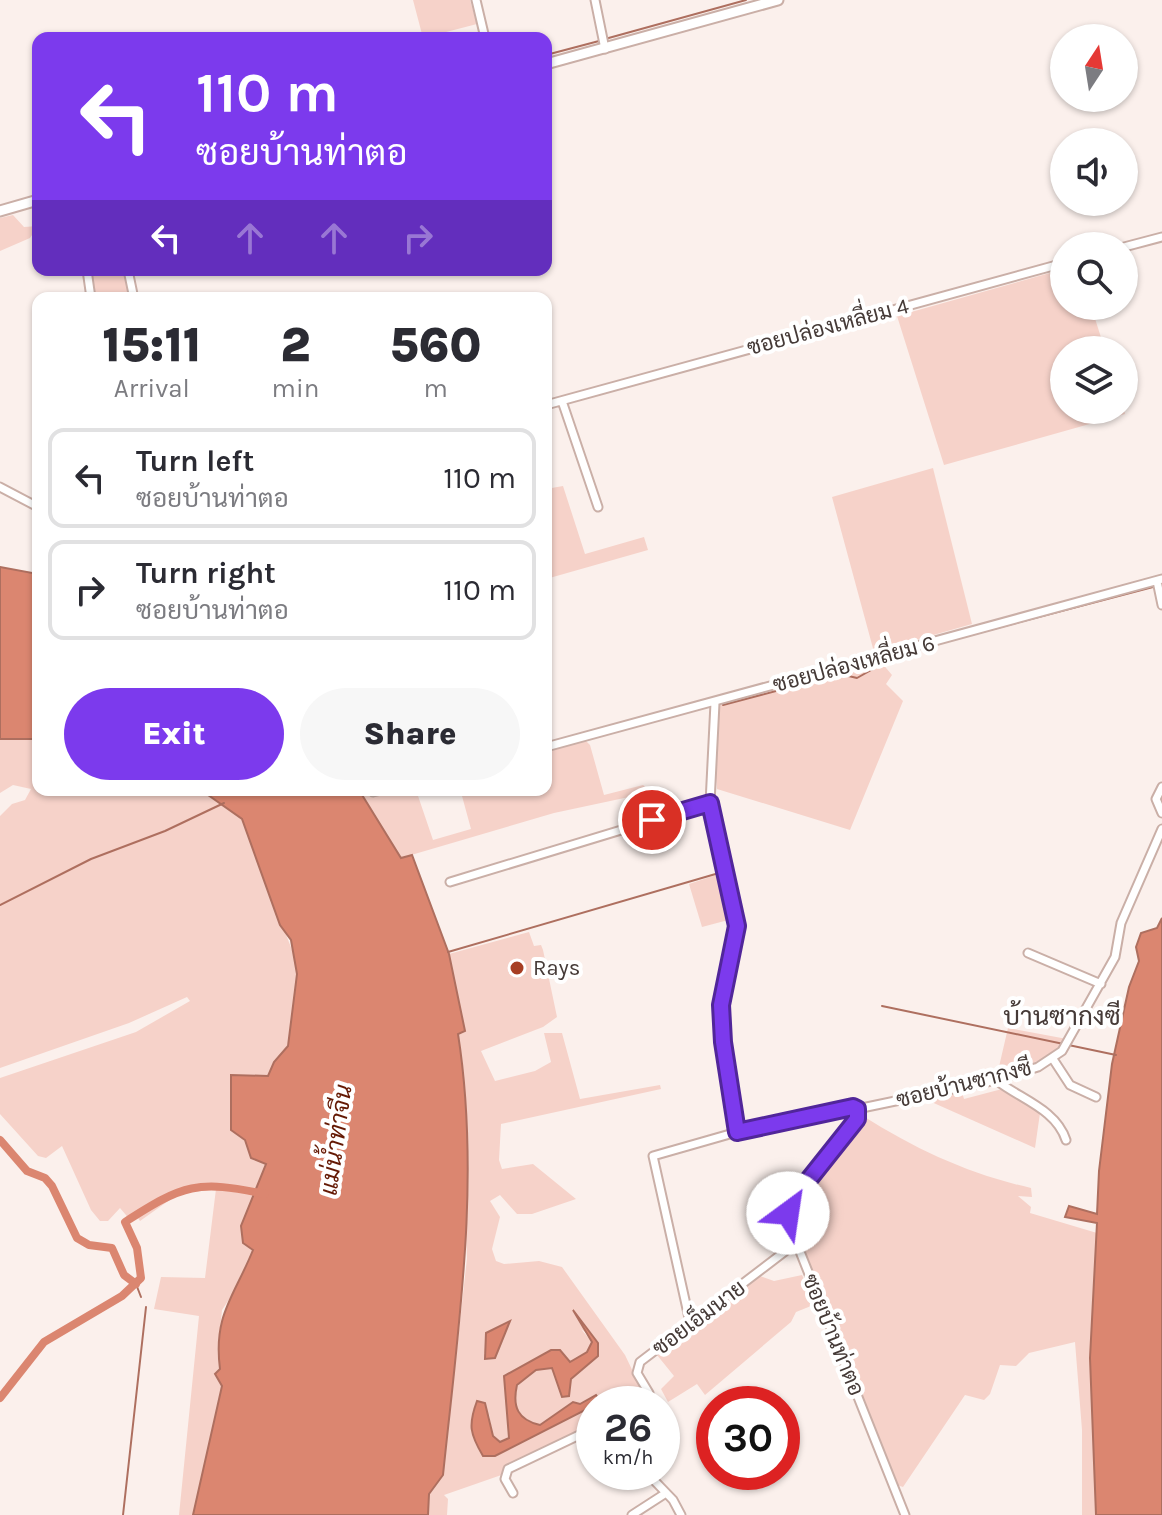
<!DOCTYPE html>
<meta charset="utf-8">
<style>
:root{--surface:#fff;--page:#f7f7f7;--text:#2b2b33;--muted:#7c7c81;--line:#e1e1e2;--accent:#7c3aed}
body{margin:0;font-family:Karla,Sarabun,sans-serif;background:var(--page);color:var(--text);height:100vh;display:flex;flex-direction:column;font-size:30px;white-space:nowrap}
*{box-sizing:border-box;margin:0}
p{font-size:26px;color:var(--muted)}
.icon{flex:none;width:44px;height:44px;fill:none;stroke:currentColor;stroke-width:2;stroke-linecap:round;stroke-linejoin:round}
.map{position:relative;flex:1;overflow:hidden}
.details{position:absolute;left:32px;top:292px;width:520px;height:504px;display:flex;flex-direction:column;background:var(--surface);border-radius:16px;box-shadow:0 2px 6px #0004}
.details>*{flex:none}
.top-card{position:absolute;left:32px;top:32px;width:520px;height:244px;border-radius:16px;box-shadow:0 2px 6px #0004;background:#7c3aed;color:#fff;overflow:hidden}
.needle{width:52px;rotate:12deg}
.controls{position:absolute;left:1050px;top:24px;display:grid;gap:16px}
.controls a{display:grid;place-items:center;width:88px;height:88px;border-radius:50%;background:var(--surface);box-shadow:0 2px 6px #0004;font-size:40px}
.speed{position:absolute;left:576px;top:1386px;display:flex;gap:16px;font-size:40px;font-weight:700;text-align:center}
.speed>*{display:grid;place-content:center;width:104px;height:104px;border-radius:50%;background:var(--surface);box-shadow:0 2px 6px #0004;line-height:1}
.speed small{font-size:20px;font-weight:400}
.speed .limit{border:12px solid #d22;background:#fff;color:#111}
.pin{position:absolute;display:grid;place-items:center;width:68px;height:68px;color:#fff;margin:-34px;border:4px solid #fff;border-radius:50%;box-shadow:0 2px 8px #0007}
.me{position:absolute;width:88px;margin:-44px;rotate:31deg;stroke-linejoin:round;filter:drop-shadow(0 0 6px #0008)}
.turn{display:flex;align-items:center;gap:28px;height:168px;padding:0 32px;font-size:36px}
.turn .icon{width:104px;height:104px;stroke-width:2.5}
.turn b{display:block;font-size:56px;line-height:68px}
.lanes{display:flex;align-items:center;height:76px;padding:0 32px;background:#0003;justify-content:center;gap:40px;direction:ltr}
.lanes .off{opacity:.35}
.eta{display:flex;justify-content:space-evenly;align-items:center;height:136px;text-align:center}
.eta b{font-size:48px;font-weight:800;line-height:56px}
.action{display:flex;gap:16px;margin-top:auto;padding:16px 32px}
.action a{flex:1;height:92px;border-radius:48px;background:var(--accent);color:#fff;font-size:32px;font-weight:800;line-height:92px;text-align:center}
.action a+a{background:var(--page);color:var(--text)}
ul{padding:0;list-style:none}
li{display:flex;align-items:center;gap:24px;height:100px;margin:0 16px 12px;padding:0 16px;border:4px solid var(--line);border-radius:16px}
li div{flex:1}
li b{display:block;font-size:30px}
li em{font-style:normal}
.map>svg:first-child{display:block}
</style>
<div class="map">
<svg width="1162" height="1515" viewBox="0 0 1162 1515">
<rect width="100%" height="100%" fill="#fbf0ec"/>
<path fill="#f6d2c9" fill-rule="evenodd" d="M 413,0 L 470,0 L 477,24 L 423,38 Z
M 13,215 L 24,227 L 38,226 L 30,238 L 0,251 L 0,218 Z
M 1064,269 L 1064,306 L 1091,306 L 1105,350 L 1064,350 L 1064,410 L 1124,410 L 1125,414 L 944,465 L 897,316 Z
M 91,270 L 127,270 L 133,298 L 95,298 Z
M 933,468 L 972,624 L 874,652 L 832,497 Z
M 563,486 L 585,554 L 644,537 L 648,550 L 546,579 L 546,489 Z
M 868,662 L 881,662 L 892,675 L 886,684 L 903,701 L 850,830 L 717,789 L 715,764 L 720,705 Z
M 21,737 L 38,739 L 38,790 L 201,790 L 209,795 L 242,819 L 295,958 C 298,984 295,1018 288,1043 C 285,1054 273,1064 268,1076 L 231,1075 L 245,1140 L 266,1164 L 241,1226 L 253,1249 L 240,1283 L 222,1310 L 218,1353 L 222,1385 L 193,1515 L 179,1515 L 199,1316 L 154,1309 L 161,1277 L 205,1278 L 216,1189 L 178,1194 L 140,1221 L 138,1218 L 131,1221 L 120,1208 L 108,1221 L 100,1221 L 91,1210 L 62,1146 L 46,1158 L 38,1156 L 0,1114 L 0,1078 L 136,1032 L 190,1001 L 187,997 L 129,1023 L 0,1068 L 0,816 L 12,804 L 25,800 L 31,789 L 13,785 L 0,793 L 0,739 Z
M 585,740 L 590,745 L 604,795 L 643,785 L 647,788 L 629,797 L 554,813 L 401,858 L 359,790 L 416,790 L 433,840 L 471,829 L 462,796 L 479,790 L 546,790 L 546,750 Z
M 722,873 L 732,919 L 702,927 L 689,884 Z
M 529,932 L 534,946 L 541,945 L 543,950 L 557,1017 L 543,1027 L 481,1051 L 495,1081 L 535,1071 L 551,1062 L 544,1033 L 562,1033 L 580,1099 L 660,1085 L 661,1089 L 501,1124 L 499,1160 L 502,1169 L 533,1164 L 576,1199 L 532,1214 L 517,1214 L 500,1195 L 490,1201 L 500,1217 L 492,1249 L 496,1261 L 504,1264 L 539,1261 L 562,1267 L 625,1355 L 636,1378 L 653,1393 L 640,1404 L 598,1404 L 601,1402 L 595,1396 L 580,1404 L 572,1402 L 540,1425 C 498,1416 514,1365 552,1368 L 569,1396 L 571,1379 L 598,1356 L 598,1342 L 581,1329 L 592,1342 L 587,1352 L 570,1362 L 551,1350 L 504,1376 L 509,1438 L 500,1442 L 493,1436 L 489,1414 L 483,1456 L 594,1406 L 594,1433 L 516,1470 L 444,1495 L 448,1499 L 447,1515 L 428,1515 L 429,1494 L 443,1475 L 467,1258 L 458,1033 L 465,1031 L 449,954 ZM 509,1322 L 495,1358 L 484,1354 L 497,1329 Z
M 1008,1028 L 1067,1039 C 1057,1056 1018,1072 998,1071 Z
M 1002,1089 L 1040,1113 L 1035,1148 L 927,1100 L 962,1092 L 964,1099 Z
M 863,1116 C 917,1150 969,1174 1031,1188 L 1032,1197 L 1018,1196 L 1031,1207 L 1030,1213 L 1097,1233 L 1090,1358 L 1096,1515 L 1082,1515 L 1082,1430 L 1075,1342 L 1029,1353 L 1016,1366 L 1000,1365 L 990,1394 L 984,1400 L 965,1395 L 903,1487 L 897,1485 L 790,1219 L 792,1206 L 799,1195 Z
M 802,1275 L 816,1304 L 796,1312 L 791,1322 L 705,1395 L 697,1384 L 668,1402 L 661,1389 L 674,1376 L 657,1355 L 760,1276 L 774,1281 Z"/>
<path fill="#db8670" stroke="#ae6f5f" stroke-width="2" d="M 0,567 L 38,574 L 38,739 L 0,739 Z
M 201,790 L 359,790 L 401,858 L 412,855 L 449,954 L 465,1031 L 458,1034 C 481,1180 458,1329 443,1475 L 429,1494 L 428,1515 L 193,1515 L 222,1386 L 215,1374 L 220,1369 C 213,1315 234,1297 253,1250 L 243,1243 L 241,1226 L 266,1164 L 251,1158 L 245,1140 L 231,1130 L 231,1075 L 268,1076 L 274,1062 L 288,1046 L 297,974 L 291,940 L 280,925 L 242,819 Z
M 1162,918 L 1162,1515 L 1096,1515 L 1090,1358 L 1097,1223 L 1065,1217 L 1069,1206 L 1097,1214 L 1099,1171 L 1112,1064 L 1129,987 L 1139,961 L 1136,947 L 1141,933 L 1157,928 Z
M 573,1310 L 598,1343 L 598,1356 L 571,1379 L 569,1396 L 562,1397 L 552,1368 L 536,1370 L 517,1385 C 512,1407 518,1420 540,1425 L 573,1402 L 580,1404 L 596,1395 L 601,1402 L 495,1456 L 483,1456 C 470,1434 468,1425 477,1401 L 485,1403 L 493,1436 L 500,1442 L 509,1438 L 504,1376 L 551,1350 L 560,1350 L 570,1362 L 587,1352 L 592,1342 Z
M 510,1321 L 495,1358 L 485,1359 L 486,1333 Z"/>
<g fill="none" stroke-linecap="round" stroke-linejoin="round">
<path stroke="#ae6f5f" stroke-width="2" d="M 605,39 L 746,0
M 546,55 L 599,41
M 891,656 L 1153,587
M 723,705 L 840,674 L 857,678 L 873,669 L 878,660
M 0,905 L 91,859 L 165,831 L 224,803
M 448,952 L 719,873
M 882,1006 L 1116,1055
M 136,1284 L 141,1297
M 123,1515 L 146,1307"/>
<path stroke="#db8670" stroke-width="8" d="M 0,1140 L 27,1171 L 45,1178 L 52,1186 L 77,1238 L 89,1245 L 112,1248 L 124,1275 L 136,1284
M 0,1398 L 44,1342 L 122,1296 L 141,1278 L 137,1248 L 125,1222 C 184,1184 197,1180 265,1194"/>
<g stroke="#caafa7" stroke-width="11">
<path id="minor" d="M 476,0 L 485,38
M 595,0 L 605,49
M 1124,247 L 1162,237
M 87,270 L 91,298
M 128,270 L 133,294
M 562,401 L 598,507
M 546,405 L 1064,263
M 0,487 L 38,507
M 1157,581 L 1162,605
M 715,703 L 710,803 L 737,926 L 721,1005 L 735,1129 L 741,1132 L 853,1107 L 857,1109 L 857,1119 L 791,1202 L 789,1224 L 905,1515
M 546,747 L 1162,579
M 1162,787 L 1156,799 L 1162,813
M 373,792 L 381,790
M 450,882 L 710,803
M 1028,953 L 1101,984
M 1053,1059 L 1070,1085 L 1096,1097
M 996,1080 C 1020,1099 1056,1109 1066,1140
M 857,1109 L 996,1080 L 1038,1067 L 1062,1051 L 1115,957 L 1121,923 L 1162,829
M 691,1327 L 653,1156 L 737,1132
M 641,1404 L 649,1393 L 637,1373 L 640,1362 L 796,1243
M 646,1472 L 673,1500 L 681,1515
M 513,1493 L 505,1479 L 508,1469 L 594,1428
M 632,1515 L 666,1493"/>
</g>
<g stroke="#caafa7" stroke-width="13">
<path id="tertiary" d="M 546,64 L 778,0
M 0,211 L 38,200"/>
</g>
<use href="#minor" stroke="#fff" stroke-width="7"/>
<use href="#tertiary" stroke="#fff" stroke-width="9"/>
</g>
<g fill="none" stroke-linecap="round" stroke-linejoin="round">
<g stroke="#51269a" stroke-width="20">
<path id="route" d="M 652,820 L 710,803 L 737,926 L 721,1005 L 723,1042 L 737,1132 L 853,1107 L 857,1109 L 857,1119 L 791,1202 L 788,1213"/>
</g>
<use href="#route" stroke="#7c3aed" stroke-width="14"/>
</g>
<circle fill="#a73e23" stroke="#fff" stroke-width="3" cx="517" cy="968" r="8"/>
<g text-anchor="middle" dominant-baseline="central" stroke-width="8" stroke-linejoin="round" paint-order="stroke">
<g font-size="22" fill="#453a37" stroke="#fff">
<text transform="translate(828 327) rotate(-15)">ซอยปล่องเหลี่ยม 4</text>
<text transform="translate(854 664) rotate(-15)">ซอยปล่องเหลี่ยม 6</text>
<text transform="translate(964 1084) rotate(-14)">ซอยบ้านซากงซี</text>
<text transform="translate(699 1318) rotate(-37)">ซอยเอ็มนาย</text>
<text transform="translate(833 1335) rotate(68)">ซอยบ้านท่าตอ</text>
</g>
<g font-size="22" fill="#453a37" stroke="#fff" text-anchor="start">
<text x="533" y="968">Rays</text>
</g>
<g font-size="24" font-style="italic" fill="#641904" stroke="#fff">
<text transform="translate(336 1140) rotate(-82)">แม่น้ำท่าจีน</text>
</g>
<g font-size="26" fill="#453a37" stroke="#fff">
<text x="1062" y="1016">บ้านซากงซี</text>
</g>
</g>
</svg>
<div class="controls">
<a><svg class="needle" viewBox="-14 -14 28 28"><path d="M0-13l5 13h-10z" fill="#e53935"/><path d="M0 13l5-13h-10z" fill="#7c7c81"/></svg></a>
<a><svg class="icon" aria-label="sound" viewBox="0 0 24 24"><path d="M4 9h4l5-4v14l-5-4H4zM17 9q2 3 0 6"/></svg></a>
<a><svg class="icon" aria-label="search" viewBox="0 0 24 24"><circle cx="10" cy="10" r="6"/><path d="M15 15l6 6"/></svg></a>
<a><svg class="icon" aria-label="layers" viewBox="0 0 24 24"><path d="M12 4l9 5-9 5-9-5zM3 14l9 5 9-5"/></svg></a>
</div>
<div class="speed"><div>26<small>km/h</small></div><div class="limit">30</div></div>
<div class="pin" style="left:652px;top:820px;background:#d93025"><svg class="icon" aria-label="arrive" viewBox="0 0 24 24"><path d="M6 21V4h12l-3 4 3 4H6"/></svg></div>
<svg class="me" style="left:788px;top:1213px" viewBox="-20 -20 40 40"><circle r="19" fill="#fff"/><path d="M0-13L10 11 0 6-10 11z" fill="#7c3aed"/></svg>
<div class="top-card">
<div class="turn"><svg class="icon" aria-label="left" viewBox="0 0 24 24"><path d="M17 20v-9H6M10 6l-5 5 5 5"/></svg><div><b>110 m</b>ซอยบ้านท่าตอ</div></div>
<div class="lanes"><svg class="icon" aria-label="left" viewBox="0 0 24 24"><path d="M17 20v-9H6M10 6l-5 5 5 5"/></svg><svg class="icon off" aria-label="ahead" viewBox="0 0 24 24"><path d="M12 20V5M6 11l6-6 6 6"/></svg><svg class="icon off" aria-label="ahead" viewBox="0 0 24 24"><path d="M12 20V5M6 11l6-6 6 6"/></svg><svg class="icon off" aria-label="right" viewBox="0 0 24 24"><path d="M7 20v-9h11M14 6l5 5-5 5"/></svg></div>
</div>
<section class="details">
<div class="eta">
<div><b>15:11</b><p>Arrival</p></div>
<div><b>2</b><p>min</p></div>
<div><b>560</b><p>m</p></div>
</div>
<ul>
<li><svg class="icon" aria-label="left" viewBox="0 0 24 24"><path d="M17 20v-9H6M10 6l-5 5 5 5"/></svg><div><b>Turn left</b><p>ซอยบ้านท่าตอ</p></div><em>110 m</em></li>
<li><svg class="icon" aria-label="right" viewBox="0 0 24 24"><path d="M7 20v-9h11M14 6l5 5-5 5"/></svg><div><b>Turn right</b><p>ซอยบ้านท่าตอ</p></div><em>110 m</em></li>
</ul>
<div class="action"><a>Exit</a><a>Share</a></div>
</section>
</div>
